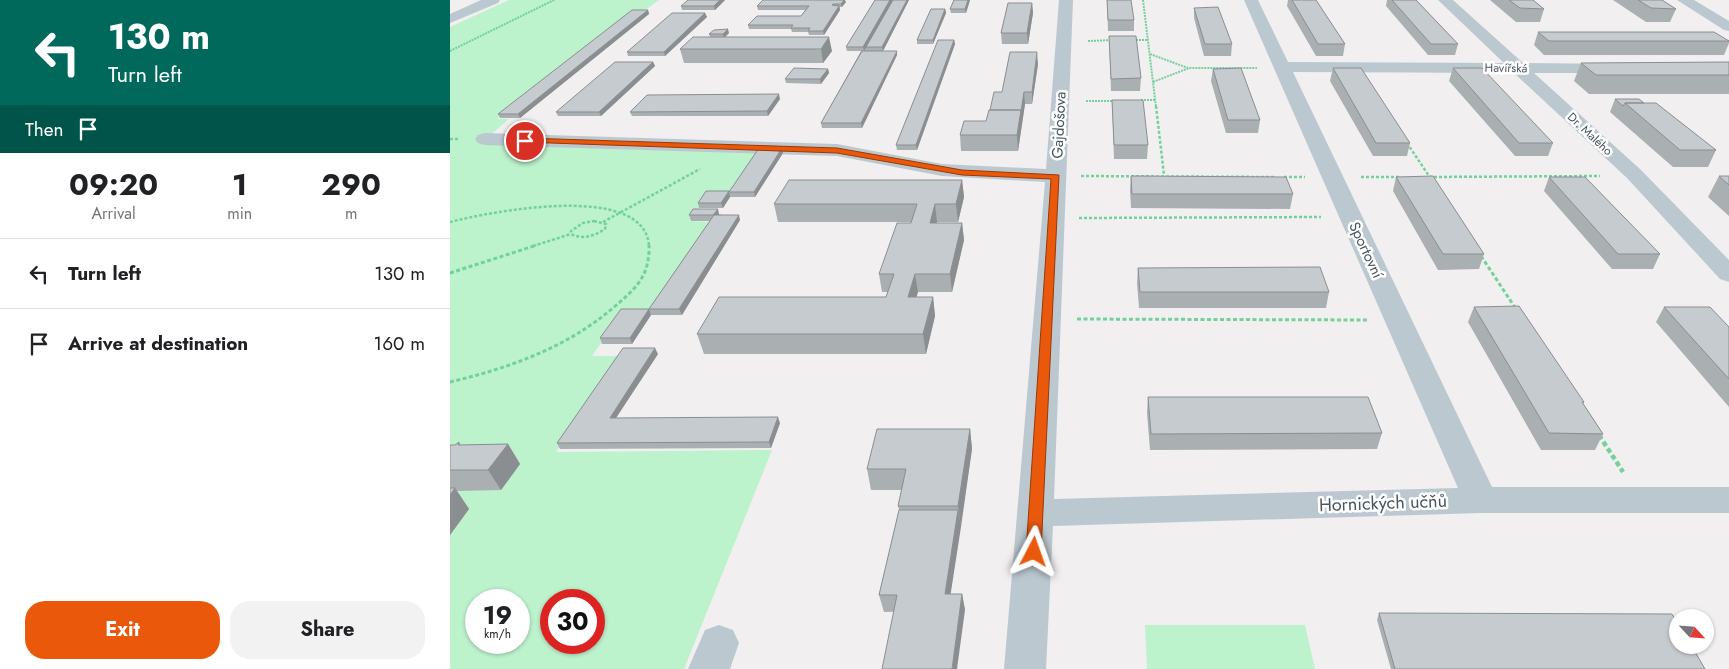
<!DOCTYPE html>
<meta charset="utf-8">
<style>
:root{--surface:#fff;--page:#f2f2f2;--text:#202124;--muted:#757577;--line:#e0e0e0;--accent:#ea580c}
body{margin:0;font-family:Jost,sans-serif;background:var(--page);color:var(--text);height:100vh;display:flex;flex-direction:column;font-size:19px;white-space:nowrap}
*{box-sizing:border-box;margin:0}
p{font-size:16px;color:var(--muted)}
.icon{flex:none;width:28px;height:28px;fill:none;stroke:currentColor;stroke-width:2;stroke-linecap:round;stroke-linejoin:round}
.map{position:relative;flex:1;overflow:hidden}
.details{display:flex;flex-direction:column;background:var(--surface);width:450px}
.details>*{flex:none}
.banner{background:#00695c;color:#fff;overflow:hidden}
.needle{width:32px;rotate:116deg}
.controls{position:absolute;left:1219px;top:609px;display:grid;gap:10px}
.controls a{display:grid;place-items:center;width:45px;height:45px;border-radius:50%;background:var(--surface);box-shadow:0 1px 4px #0004;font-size:25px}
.speed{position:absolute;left:15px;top:589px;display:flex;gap:10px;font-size:25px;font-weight:700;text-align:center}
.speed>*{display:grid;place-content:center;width:65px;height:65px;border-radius:50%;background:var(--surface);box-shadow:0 1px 4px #0004;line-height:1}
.speed small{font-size:12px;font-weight:400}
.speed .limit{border:8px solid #d22;background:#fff;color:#111}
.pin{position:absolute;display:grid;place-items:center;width:42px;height:42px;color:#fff;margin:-21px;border:2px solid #fff;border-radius:50%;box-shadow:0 1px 5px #0007}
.me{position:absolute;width:55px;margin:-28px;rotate:4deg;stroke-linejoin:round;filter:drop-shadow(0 0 4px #0008)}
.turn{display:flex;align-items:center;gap:18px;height:105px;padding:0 25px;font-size:22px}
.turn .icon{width:65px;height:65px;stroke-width:2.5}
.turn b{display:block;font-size:35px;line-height:42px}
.then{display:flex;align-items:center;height:48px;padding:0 25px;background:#0003;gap:10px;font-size:19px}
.eta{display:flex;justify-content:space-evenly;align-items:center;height:85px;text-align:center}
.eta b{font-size:30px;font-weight:700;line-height:35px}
.cta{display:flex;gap:10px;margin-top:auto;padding:10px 25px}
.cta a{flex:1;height:58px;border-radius:20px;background:var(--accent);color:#fff;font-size:20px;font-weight:700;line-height:58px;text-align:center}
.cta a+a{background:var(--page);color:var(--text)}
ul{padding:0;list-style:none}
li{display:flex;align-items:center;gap:15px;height:70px;padding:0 25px;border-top:1px solid var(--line)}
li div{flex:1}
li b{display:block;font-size:19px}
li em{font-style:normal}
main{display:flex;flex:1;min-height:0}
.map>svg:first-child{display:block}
</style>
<main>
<section class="details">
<div class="banner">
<div class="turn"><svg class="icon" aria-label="left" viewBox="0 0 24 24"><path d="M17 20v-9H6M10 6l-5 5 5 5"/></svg><div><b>130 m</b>Turn left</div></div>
<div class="then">Then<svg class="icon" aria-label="arrive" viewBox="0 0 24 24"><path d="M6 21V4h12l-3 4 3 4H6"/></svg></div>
</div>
<div class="eta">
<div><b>09:20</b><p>Arrival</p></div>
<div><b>1</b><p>min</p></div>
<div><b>290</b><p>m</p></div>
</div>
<ul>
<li><svg class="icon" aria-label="left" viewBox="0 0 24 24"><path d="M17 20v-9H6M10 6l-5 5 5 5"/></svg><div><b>Turn left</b></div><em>130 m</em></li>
<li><svg class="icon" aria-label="arrive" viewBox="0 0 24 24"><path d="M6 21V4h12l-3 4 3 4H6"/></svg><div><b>Arrive at destination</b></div><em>160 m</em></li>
</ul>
<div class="cta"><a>Exit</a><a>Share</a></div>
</section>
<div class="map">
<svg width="1279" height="669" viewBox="0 0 1279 669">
<rect width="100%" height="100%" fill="#f2eff0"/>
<path fill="#bcf2cc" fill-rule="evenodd" d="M 59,0 L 209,0 L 191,13 L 182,13 L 47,119 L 59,119 L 38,137 L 313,148 L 280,195 L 257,195 L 239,221 L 263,222 L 199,314 L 172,313 L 142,356 L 171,356 L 106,452 L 322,450 L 234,669 L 0,669 L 0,27 ZM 26,600 L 69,600 L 69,642 L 26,642 ZM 101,600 L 144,600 L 144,642 L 101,642 Z
M 695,625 L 855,625 L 865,669 L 697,669 Z"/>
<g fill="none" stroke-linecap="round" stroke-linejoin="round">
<path stroke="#72d29a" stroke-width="2" stroke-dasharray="2 1" stroke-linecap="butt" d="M 693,0 L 706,107
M 683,40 L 698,40
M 638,41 L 662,40
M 0,51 L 104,0
M 700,54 L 738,68
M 703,82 L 739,68 L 807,68
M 691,100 L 705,100
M 636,101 L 665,101"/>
<path stroke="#72d29a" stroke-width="2.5" stroke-dasharray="3 2" stroke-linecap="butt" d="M 706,106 L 714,175
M 0,139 L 9,139
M 957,143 L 981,179
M 631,176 L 825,177
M 834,177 L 855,177
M 911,177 L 950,177
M 979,177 L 1150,176
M 629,218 L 871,217
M 144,221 L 156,224 L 155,229 C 144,236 133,240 121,234 L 121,231 L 133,223 Z
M 0,222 C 39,212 195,181 199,246
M 153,222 L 250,169
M 83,246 L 121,234"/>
<path stroke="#72d29a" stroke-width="3" stroke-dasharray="4 2.5" stroke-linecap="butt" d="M 1031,256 L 1066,309
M 0,273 L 87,245
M 627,319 L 918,320
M 0,382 C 59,368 116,348 163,308 C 185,289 200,277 199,245"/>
<path stroke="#72d29a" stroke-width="4.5" stroke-dasharray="5 3" stroke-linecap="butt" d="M 1149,435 L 1173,472"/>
<path fill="#bcc8cf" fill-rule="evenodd" d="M 31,0 L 50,0 L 48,3 L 0,23 L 0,14 Z
M 609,0 L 623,0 L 604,499 L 1008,488 L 794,0 L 808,0 L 838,62 L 1054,63 L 988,0 L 1003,0 L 1073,63 L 1173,64 L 1175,68 L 1173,72 L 1167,73 L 1084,73 L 1191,170 L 1279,260 L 1279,282 L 1270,279 L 1177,178 L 1064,73 L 843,72 L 1042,487 L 1279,487 L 1279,513 L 1031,513 L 603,526 L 596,669 L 554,669 L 595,182 L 492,176 L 387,156 L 35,145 L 28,143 L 25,139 L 28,135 L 35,133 L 387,144 L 492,164 L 596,169 Z
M 1227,0 L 1244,0 L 1279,21 L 1279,31 L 1274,30 Z
M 269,625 L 283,630 L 289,643 L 280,669 L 238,669 L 255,630 Z"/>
</g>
<path fill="#aaafb2" d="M 275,0 L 265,10 L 232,10 L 231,6 Z
M 425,0 L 459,0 L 433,51 L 447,55 L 412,128 L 372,128 L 371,123 L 411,51 L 397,51 L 396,47 Z
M 504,0 L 520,0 L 516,13 L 501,13 L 500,9 Z
M 657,0 L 684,20 L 684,31 L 658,31 Z
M 838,0 L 866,0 L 895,44 L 893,56 L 866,56 L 837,6 Z
M 937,0 L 966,0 L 1008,44 L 1005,55 L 978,55 L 936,6 Z
M 1040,0 L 1083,0 L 1094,9 L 1090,22 L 1066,22 Z
M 1163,0 L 1212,0 L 1226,9 L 1220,22 L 1196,22 Z
M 396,2 L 392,7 L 390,7 L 390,10 L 374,35 L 359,35 L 358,32 L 342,32 L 341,29 L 299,29 L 298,25 L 351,16 L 355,10 L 308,10 L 307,6 Z
M 582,3 L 583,13 L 578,44 L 552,44 L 551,33 Z
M 744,8 L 782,44 L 781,56 L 754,56 L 744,18 Z
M 495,9 L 496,13 L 483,44 L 467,44 L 467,40 Z
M 198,10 L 199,14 L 70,118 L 50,118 L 48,114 Z
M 255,13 L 257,17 L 215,56 L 178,56 L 177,52 Z
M 1088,32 L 1279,40 L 1279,43 L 1274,55 L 1094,55 L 1084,45 Z
M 279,33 L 275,37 L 382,51 L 373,63 L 234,63 L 230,49 L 260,37 L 259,34 Z
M 659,36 L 691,78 L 690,91 L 661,91 Z
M 504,40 L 505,44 L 467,150 L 447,150 L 446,145 Z
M 203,62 L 205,66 L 151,116 L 108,116 L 106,112 Z
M 1279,62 L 1279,94 L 1139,94 L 1124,81 L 1131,63 Z
M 588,64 L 582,104 L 575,104 L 568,151 L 511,151 L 510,135 L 536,121 L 540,110 L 552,92 Z
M 883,68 L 960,143 L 957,156 L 923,156 L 880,81 Z
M 1003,68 L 1103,143 L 1098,156 L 1065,156 L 999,81 Z
M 378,69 L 379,73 L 371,84 L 336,83 L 335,79 Z
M 763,69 L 810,120 L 808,133 L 776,133 L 761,81 Z
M 330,99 L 318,116 L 182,116 L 180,112 Z
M 1165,99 L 1194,103 L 1266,150 L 1258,167 L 1223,167 L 1160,112 Z
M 662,100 L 698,145 L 697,159 L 664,159 Z
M 333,153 L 305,197 L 280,197 L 273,208 L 249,208 L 248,203 L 279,191 Z
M 681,176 L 843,194 L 840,209 L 681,208 L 680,190 Z
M 1269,176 L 1279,176 L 1279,216 L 1258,197 Z
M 946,177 L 1034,254 L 1029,269 L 988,270 L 943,191 Z
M 1099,177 L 1210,254 L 1203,269 L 1162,269 L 1094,191 Z
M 512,180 L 514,197 L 508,222 L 487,222 L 487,223 L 512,223 L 514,240 L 502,292 L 468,292 L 466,297 L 483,297 L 485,316 L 476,354 L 254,354 L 247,334 L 436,297 L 438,292 L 432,292 L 429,274 L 461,222 L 328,222 L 324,204 Z
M 269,214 L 290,220 L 232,315 L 201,315 L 182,344 L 152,344 L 150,338 L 199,309 L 260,221 L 241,221 L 239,215 Z
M 688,268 L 879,292 L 876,308 L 689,308 L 687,283 Z
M 1024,307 L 1134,402 L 1133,404 L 1153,434 L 1145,450 L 1091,450 L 1018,322 Z
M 1214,307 L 1279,327 L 1279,407 L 1206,322 Z
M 208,354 L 166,418 L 330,423 L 321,448 L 110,449 L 107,443 Z
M 698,397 L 932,433 L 927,449 L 700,450 L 697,413 Z
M 520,429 L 522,449 L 500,594 L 512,594 L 515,610 L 434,612 L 429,595 L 449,510 L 448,506 L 452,490 L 421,490 L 417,469 Z
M 9,442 L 11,445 L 58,444 L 70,464 L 51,490 L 7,491 L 19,509 L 0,535 L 0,445 L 5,445 Z
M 929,613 L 1255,669 L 941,669 L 927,620 Z"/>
<path fill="#8b8e91" d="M 270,0 L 275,0 L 265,10 L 264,6 Z
M 394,0 L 395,0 L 396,2 L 392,7 L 391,4 Z
M 440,0 L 443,0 L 414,51 L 413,47 Z
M 457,0 L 459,0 L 433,51 L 432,47 Z
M 518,0 L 520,0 L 516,13 L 515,9 Z
M 582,3 L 583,13 L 578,44 L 577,33 Z
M 389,6 L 390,10 L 374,35 L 373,31 Z
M 495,9 L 496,13 L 483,44 L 483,40 Z
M 198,10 L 199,14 L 70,118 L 68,114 Z
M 255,13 L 257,17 L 215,56 L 214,52 Z
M 278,29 L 279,33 L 274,38 L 273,34 Z
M 379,37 L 382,51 L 373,63 L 371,49 Z
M 504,40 L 505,44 L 467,150 L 466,145 Z
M 447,51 L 447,55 L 412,128 L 411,123 Z
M 587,52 L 588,64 L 582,104 L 582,92 Z
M 203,62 L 205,66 L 151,116 L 149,112 Z
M 378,69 L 379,73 L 371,84 L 370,79 Z
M 574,92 L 575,104 L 568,151 L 567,135 Z
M 329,94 L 330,99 L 318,116 L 317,111 Z
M 332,148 L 333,153 L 305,197 L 304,192 Z
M 512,180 L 514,197 L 508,222 L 506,204 Z
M 279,192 L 280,197 L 273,208 L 271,203 Z
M 485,204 L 487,222 L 482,241 L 480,223 Z
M 268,209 L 269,214 L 265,221 L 263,215 Z
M 289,215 L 290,220 L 232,315 L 229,309 Z
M 512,223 L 514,240 L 502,292 L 500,274 Z
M 465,274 L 468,292 L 461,316 L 458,297 Z
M 483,297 L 485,316 L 476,354 L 473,334 Z
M 199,309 L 201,315 L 182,344 L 180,338 Z
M 205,348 L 208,354 L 162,424 L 160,418 Z
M 328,417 L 330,423 L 321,448 L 319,442 Z
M 520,429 L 522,449 L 511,527 L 508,506 Z
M 58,444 L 70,464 L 51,490 L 38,470 Z
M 5,488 L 19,509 L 0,535 L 0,495 Z
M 508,510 L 511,527 L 498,611 L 495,594 Z
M 512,594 L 515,610 L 507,669 L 502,669 Z"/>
<path fill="#c6cbcf" stroke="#8b8e91" d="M 238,0 L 270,0 L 264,6 L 231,6 Z
M 313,0 L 394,0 L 391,4 L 383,4 L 382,5 L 389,6 L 373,31 L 358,31 L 360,28 L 341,28 L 343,25 L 298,25 L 307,16 L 351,16 L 359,6 L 307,6 Z
M 425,0 L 440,0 L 413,47 L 396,47 Z
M 443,0 L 457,0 L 432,47 L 416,47 Z
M 504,0 L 518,0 L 515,9 L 500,9 Z
M 657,0 L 681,0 L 684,20 L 658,20 Z
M 842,0 L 866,0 L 895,44 L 868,44 Z
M 942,0 L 966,0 L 1008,44 L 981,44 Z
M 1059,0 L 1083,0 L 1094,9 L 1070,8 Z
M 1188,0 L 1212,0 L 1226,9 L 1201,8 Z
M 558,3 L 582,3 L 577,33 L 551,33 Z
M 768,7 L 782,44 L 755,44 L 744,8 Z
M 481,9 L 495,9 L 483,40 L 467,40 Z
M 182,10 L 198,10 L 68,114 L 48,114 Z
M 222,13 L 255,13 L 214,52 L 177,52 Z
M 278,29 L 273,34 L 259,34 L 264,30 Z
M 1088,32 L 1264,32 L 1279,41 L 1099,41 Z
M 659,36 L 686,36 L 691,78 L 661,79 Z
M 243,37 L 379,37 L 371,49 L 230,49 Z
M 488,40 L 504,40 L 466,145 L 446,145 Z
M 412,51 L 447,51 L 411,123 L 371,123 Z
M 560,52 L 587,52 L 582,92 L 574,92 L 571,112 L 571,110 L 540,110 L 544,92 L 552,92 Z
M 165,62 L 203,62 L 149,112 L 106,112 Z
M 1279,62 L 1279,75 L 1146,75 L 1131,63 Z
M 344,68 L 378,69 L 370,79 L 335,79 Z
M 791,68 L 810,120 L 778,120 L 763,69 Z
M 883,68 L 911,68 L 960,143 L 926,143 Z
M 1003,68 L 1032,68 L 1103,143 L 1069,143 Z
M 329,94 L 317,111 L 180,112 L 197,95 Z
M 1165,99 L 1189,99 L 1194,103 L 1175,103 L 1173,106 Z
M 662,100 L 693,100 L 698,145 L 664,145 Z
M 1175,103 L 1206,103 L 1266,150 L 1230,150 Z
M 539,110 L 571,110 L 567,135 L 510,135 L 514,121 L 536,121 Z
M 309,148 L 332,148 L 304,192 L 279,192 Z
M 681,176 L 836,177 L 843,194 L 682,194 Z
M 983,176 L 1034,254 L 993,254 L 946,177 Z
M 1269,176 L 1279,176 L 1279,185 Z
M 1099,177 L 1135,177 L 1210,254 L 1168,254 Z
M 339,180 L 512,180 L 506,204 L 485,204 L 480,223 L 512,223 L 500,274 L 465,274 L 458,297 L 483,297 L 473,334 L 247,334 L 269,297 L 436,297 L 444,274 L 429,274 L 447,223 L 461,223 L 467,204 L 324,204 Z
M 256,191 L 279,191 L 271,203 L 248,203 Z
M 243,209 L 268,209 L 263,215 L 239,215 Z
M 264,215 L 289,215 L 229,309 L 199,309 L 180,338 L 150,338 L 171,309 L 199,309 Z
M 870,267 L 879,292 L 690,292 L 688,268 Z
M 1069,306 L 1134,402 L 1132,402 L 1153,434 L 1099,433 L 1024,307 Z
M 1214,307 L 1260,307 L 1279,327 L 1279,379 Z
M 173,348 L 205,348 L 160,418 L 328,417 L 319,442 L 107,443 Z
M 698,397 L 918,397 L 932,433 L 701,434 Z
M 427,429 L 520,429 L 508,506 L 448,506 L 456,469 L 417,469 Z
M 9,442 L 8,445 L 58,444 L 38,470 L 0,470 L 0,445 L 5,445 Z
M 0,488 L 5,488 L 0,495 Z
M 449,510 L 508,510 L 495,594 L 512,594 L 502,669 L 432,669 L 447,595 L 429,595 Z
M 929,613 L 1222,614 L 1228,624 L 1228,645 L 1241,645 L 1255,669 L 945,669 Z"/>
<path fill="#ea580c" stroke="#983908" d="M 75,138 L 387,148 L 512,170 L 609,175 L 591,552 L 589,556 L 584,558 L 578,556 L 576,552 L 601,179 L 512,175 L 387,153 L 72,142 L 72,139 Z"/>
<g text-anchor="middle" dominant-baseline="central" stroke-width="5" stroke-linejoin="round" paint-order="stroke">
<g font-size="12" fill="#46555e" stroke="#fff">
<text transform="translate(1056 68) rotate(1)">Havířská</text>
<text transform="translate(1140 134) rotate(43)">Dr. Malého</text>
</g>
<g font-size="15" fill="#46555e" stroke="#fff">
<text transform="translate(609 125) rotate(-87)">Gajdošova</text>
<text transform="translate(916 250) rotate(65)">Sportovní</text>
</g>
<g font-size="18" fill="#46555e" stroke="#fff">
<text transform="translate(933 503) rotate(-2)">Hornických učňů</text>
</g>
</g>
</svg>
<div class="controls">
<a><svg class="needle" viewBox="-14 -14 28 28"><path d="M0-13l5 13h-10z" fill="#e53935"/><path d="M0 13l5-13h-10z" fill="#757577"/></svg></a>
</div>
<div class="speed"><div>19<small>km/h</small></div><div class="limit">30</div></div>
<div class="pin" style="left:75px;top:141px;background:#d93025"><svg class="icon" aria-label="arrive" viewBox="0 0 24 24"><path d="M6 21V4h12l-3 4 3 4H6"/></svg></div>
<svg class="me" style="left:584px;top:552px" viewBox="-20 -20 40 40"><path d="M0-17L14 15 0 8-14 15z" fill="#ea580c" stroke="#fff" stroke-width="4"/></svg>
</div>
</main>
